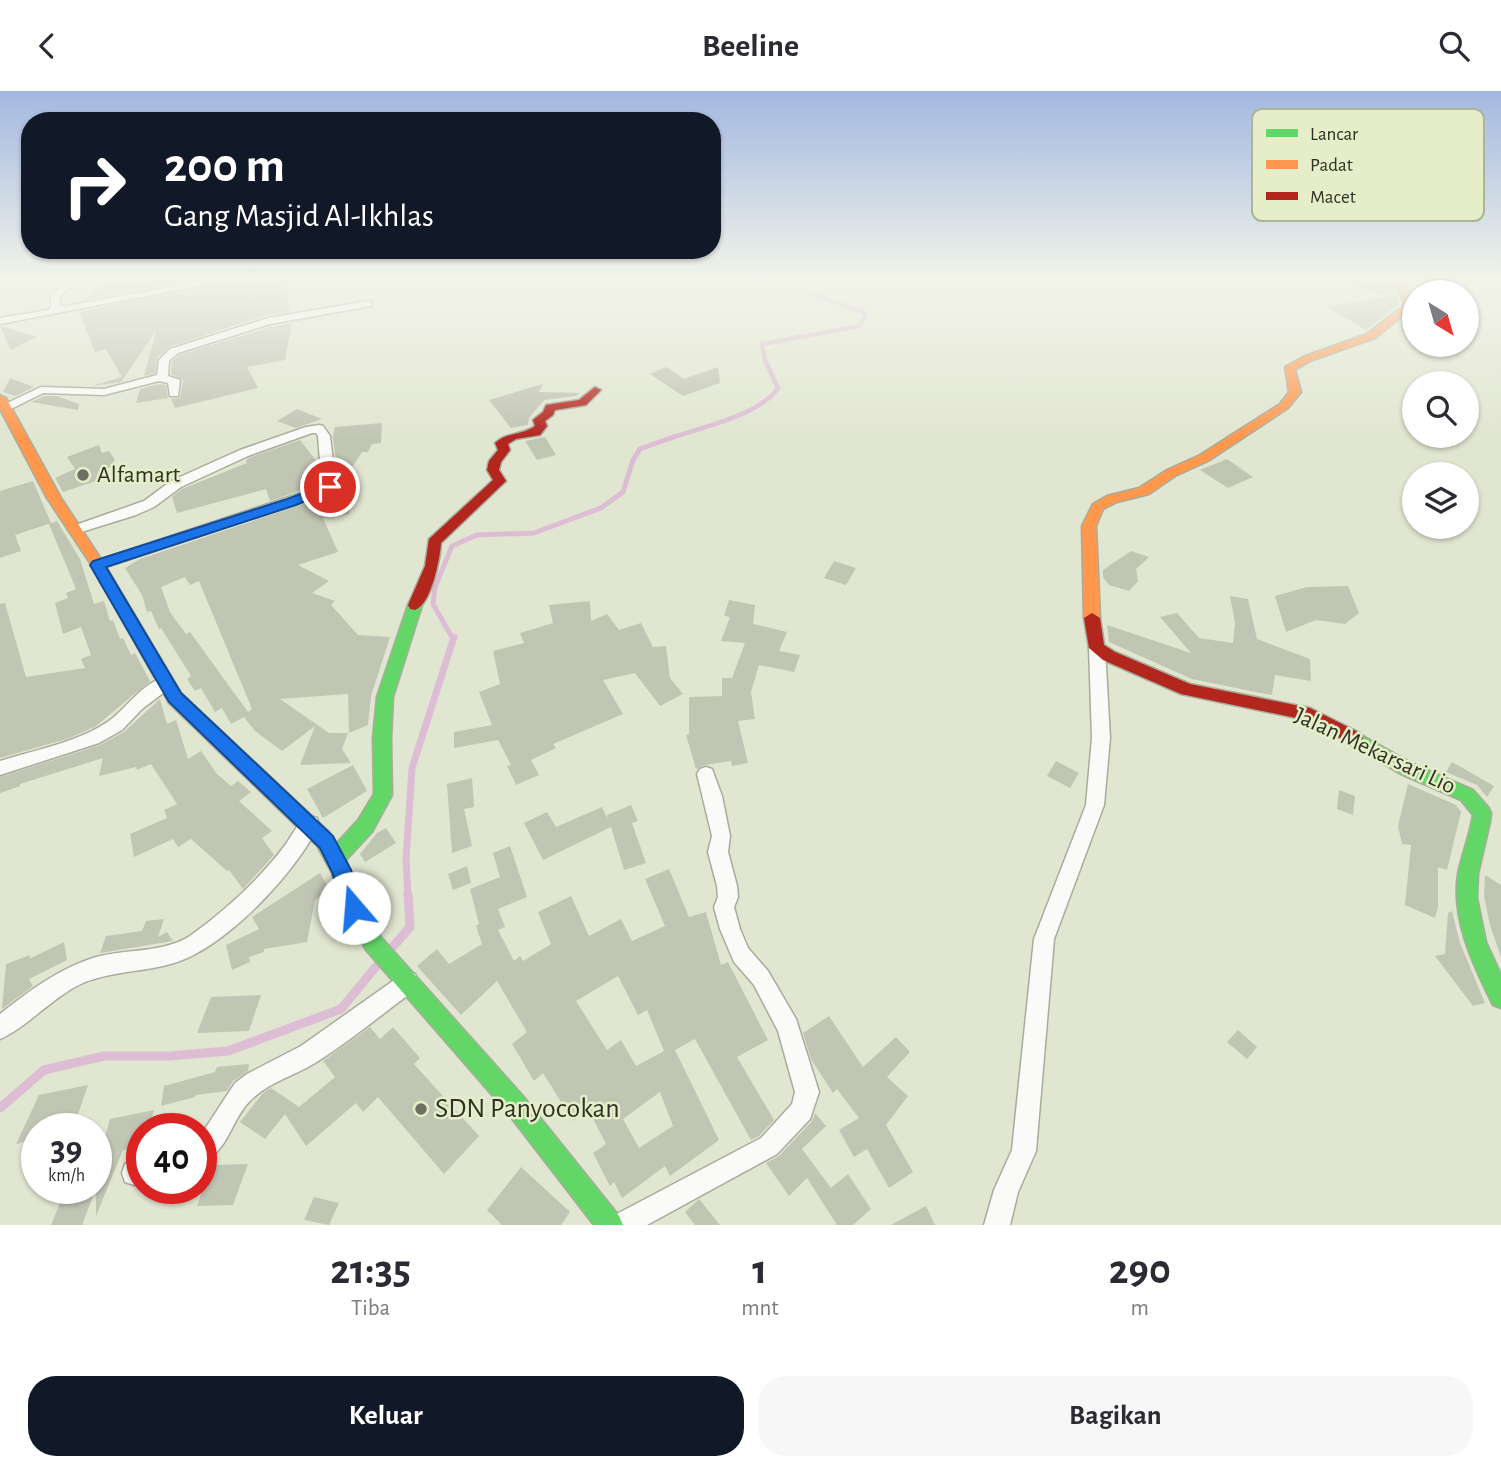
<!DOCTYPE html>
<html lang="id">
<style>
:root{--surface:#fff;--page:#f7f7f7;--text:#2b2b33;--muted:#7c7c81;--accent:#111827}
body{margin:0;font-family:"Alegreya Sans",sans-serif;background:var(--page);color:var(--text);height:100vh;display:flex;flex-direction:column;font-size:26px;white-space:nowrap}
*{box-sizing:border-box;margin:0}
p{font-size:23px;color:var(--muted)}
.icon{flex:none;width:38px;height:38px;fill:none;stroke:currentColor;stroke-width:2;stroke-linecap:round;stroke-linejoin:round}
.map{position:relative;height:1134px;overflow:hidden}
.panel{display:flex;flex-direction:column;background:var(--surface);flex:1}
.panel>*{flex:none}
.guide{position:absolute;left:21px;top:21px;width:700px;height:147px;border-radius:28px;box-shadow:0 2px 5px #0004;background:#111827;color:#fff;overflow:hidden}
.needle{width:46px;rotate:143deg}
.buttons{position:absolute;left:1402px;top:189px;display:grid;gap:14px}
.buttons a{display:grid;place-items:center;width:77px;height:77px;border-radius:50%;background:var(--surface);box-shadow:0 2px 5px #0004;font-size:35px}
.speed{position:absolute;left:21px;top:1022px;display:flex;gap:14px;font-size:35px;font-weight:700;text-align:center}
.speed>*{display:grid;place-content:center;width:91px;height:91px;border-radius:50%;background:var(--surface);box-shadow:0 2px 5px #0004;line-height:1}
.speed small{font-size:18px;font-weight:400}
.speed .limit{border:10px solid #d22;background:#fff;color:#111}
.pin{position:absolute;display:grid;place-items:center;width:60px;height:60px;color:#fff;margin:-30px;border:4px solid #fff;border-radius:50%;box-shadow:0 2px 7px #0007}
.me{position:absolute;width:77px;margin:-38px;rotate:342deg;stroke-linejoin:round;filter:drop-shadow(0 0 5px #0008)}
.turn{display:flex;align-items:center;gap:24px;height:147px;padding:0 28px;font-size:32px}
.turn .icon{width:91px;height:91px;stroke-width:2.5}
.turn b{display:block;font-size:49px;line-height:60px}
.eta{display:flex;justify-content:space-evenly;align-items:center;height:119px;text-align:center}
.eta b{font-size:42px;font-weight:700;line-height:49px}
.primary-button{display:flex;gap:14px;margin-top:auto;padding:14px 28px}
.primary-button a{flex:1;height:80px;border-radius:28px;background:var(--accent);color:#fff;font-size:28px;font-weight:700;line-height:80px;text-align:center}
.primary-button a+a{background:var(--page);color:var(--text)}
header{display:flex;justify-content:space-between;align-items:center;height:91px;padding:0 28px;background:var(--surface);font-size:32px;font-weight:700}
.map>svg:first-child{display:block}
</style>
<header><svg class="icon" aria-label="back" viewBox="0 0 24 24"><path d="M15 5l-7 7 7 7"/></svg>Beeline<svg class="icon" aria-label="search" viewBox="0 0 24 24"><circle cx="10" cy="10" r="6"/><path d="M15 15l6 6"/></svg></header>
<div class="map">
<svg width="1501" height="1134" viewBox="0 0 1501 1134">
<rect width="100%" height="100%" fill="#e1e6d1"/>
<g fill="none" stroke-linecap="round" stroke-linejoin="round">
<path stroke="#dcbdd4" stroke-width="4.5" d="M 671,347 C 702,336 760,324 778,297 L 765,269 L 762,253 L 860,235 L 865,222 L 804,200 L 802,195 L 807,189"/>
<path stroke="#dcbdd4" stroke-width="5" d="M 453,548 L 433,513 L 435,496 L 452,455 L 477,444 L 534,442 L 601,417 L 623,401 L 633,369 L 640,358 L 676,345"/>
<path stroke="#dcbdd4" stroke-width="7" d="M 408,805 L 406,768 L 412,677 L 454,546"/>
<path stroke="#dcbdd4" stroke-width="9" d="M 391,858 L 410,836 L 408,803
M 0,1017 L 44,979 L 104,965 L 169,965 L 228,960 L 341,918 L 379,872"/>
</g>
<path fill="#c1c5b4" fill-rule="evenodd" d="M 119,189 L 191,189 L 75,211 L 86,207 L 104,191 Z
M 231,189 L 285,189 L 290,221 L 267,224 L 169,256 L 157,267 L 155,282 L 144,285 L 156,240 L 121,291 L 92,295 L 122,286 L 106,258 L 95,261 L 79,221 Z
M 1350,189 L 1390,189 L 1399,213 L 1366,239 L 1327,216 L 1388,205 L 1349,195 Z
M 292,232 L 285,269 L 247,276 L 258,297 L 175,317 L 171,308 L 180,307 L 183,289 L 171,283 L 172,271 L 179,264 L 271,236 Z
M 0,235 L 1,235 L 37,246 L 11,259 Z
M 666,276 L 684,288 L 718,276 L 720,292 L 683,305 L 650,283 Z
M 10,287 L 34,296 L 16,305 L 3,301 Z
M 159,293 L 166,294 L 168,307 L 136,312 L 140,298 Z
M 543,293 L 539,301 L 580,302 L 576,305 L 544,309 L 529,327 L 528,334 L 511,337 L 489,309 Z
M 44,305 L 57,305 L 79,313 L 78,319 L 31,311 Z
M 297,318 L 322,328 L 296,337 L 277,330 Z
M 382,332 L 381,352 L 372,353 L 368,361 L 362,361 L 351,378 L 352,402 L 349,423 L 323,427 L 338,461 L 298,474 L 329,490 L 312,502 L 335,510 L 331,514 L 358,544 L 390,546 L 371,605 L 368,634 L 349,642 L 348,603 L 280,608 L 329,642 L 348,642 L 342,658 L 351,672 L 300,674 L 315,635 L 282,660 L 255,640 L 244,626 L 231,633 L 222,617 L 215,621 L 201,597 L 195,600 L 187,588 L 191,585 L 161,537 L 159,538 L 151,520 L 147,521 L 142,504 L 125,477 L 140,468 L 333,403 L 339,396 L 333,346 L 335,336 ZM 185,486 L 190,494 L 199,490 L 252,618 L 248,621 L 190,541 L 186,543 L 170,521 L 161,496 Z
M 545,346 L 556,364 L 537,369 L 525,350 Z
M 300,349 L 317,371 L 319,393 L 270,410 L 266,398 L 177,422 L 172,406 L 182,398 L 247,372 L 246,369 L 249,367 Z
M 99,354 L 102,362 L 109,360 L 115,369 L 99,389 L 63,401 L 55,387 L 75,378 L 67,366 Z
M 1227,368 L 1253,386 L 1228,397 L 1200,379 Z
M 33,390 L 51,432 L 15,444 L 21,460 L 0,467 L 0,400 Z
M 57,430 L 80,468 L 94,513 L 104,510 L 110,530 L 113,529 L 120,548 L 123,547 L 131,564 L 135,562 L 150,590 L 96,635 L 70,647 L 0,667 L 0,513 L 5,512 L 26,586 L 85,577 L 81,568 L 91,564 L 81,536 L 63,543 L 55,512 L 68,507 L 66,502 L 76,498 L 49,433 Z
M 1131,460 L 1149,466 L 1136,478 L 1138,490 L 1129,500 L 1109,494 L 1103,486 L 1103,479 Z
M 834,470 L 856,477 L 846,494 L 824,487 Z
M 1348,495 L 1359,522 L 1345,533 L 1316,529 L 1286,541 L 1275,505 L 1307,496 Z
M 1230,505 L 1248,508 L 1257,548 L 1310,568 L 1311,590 L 1275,584 L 1272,604 L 1260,602 L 1192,588 L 1109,551 L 1107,534 L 1191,562 L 1160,526 L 1177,522 L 1199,547 L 1233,552 L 1235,532 Z
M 729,509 L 755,514 L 753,533 L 787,541 L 779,560 L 800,564 L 794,581 L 759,574 L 751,601 L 755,628 L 738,630 L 748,672 L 732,675 L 731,670 L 705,674 L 696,678 L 686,644 L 689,643 L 689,606 L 722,605 L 722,587 L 732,587 L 745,552 L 721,550 L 730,526 L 724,525 Z
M 590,510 L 591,530 L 607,523 L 619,539 L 641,532 L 653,556 L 666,555 L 670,587 L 683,603 L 660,615 L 635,582 L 603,589 L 623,623 L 553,653 L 556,657 L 531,669 L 539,684 L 516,694 L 507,675 L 511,674 L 498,649 L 454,657 L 454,641 L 492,634 L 479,601 L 500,593 L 493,560 L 524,552 L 520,542 L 553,532 L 549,514 Z
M 160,608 L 167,633 L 176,629 L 188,668 L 201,660 L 217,683 L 231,695 L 238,690 L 251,701 L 239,710 L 272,740 L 262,747 L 274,764 L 243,798 L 229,779 L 227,780 L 191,748 L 178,756 L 173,748 L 134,766 L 130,743 L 167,727 L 164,719 L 177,713 L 151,673 L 137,679 L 136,676 L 99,685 L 103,667 L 20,693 L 20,695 L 0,702 L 0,686 L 100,654 L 124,641 Z
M 1056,670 L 1079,682 L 1070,697 L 1047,685 Z
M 1452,671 L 1494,695 L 1487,706 L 1477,694 L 1446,681 Z
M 353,674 L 367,700 L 323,727 L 307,698 Z
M 472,687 L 474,716 L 464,718 L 472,755 L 452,762 L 447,693 Z
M 1408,693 L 1456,714 L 1461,721 L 1447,779 L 1438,776 L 1438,816 L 1435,827 L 1405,814 L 1411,754 L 1402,753 L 1398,735 Z
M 1339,699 L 1355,705 L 1353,724 L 1337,718 Z
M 631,714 L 638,730 L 632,732 L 646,772 L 624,779 L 611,736 L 543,769 L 524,732 L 547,721 L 556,736 L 602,716 L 608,729 L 607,724 Z
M 386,737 L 396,752 L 365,771 L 360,763 L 377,742 Z
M 510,755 L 527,806 L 498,818 L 505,836 L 498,839 L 514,870 L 520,865 L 523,870 L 551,853 L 538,821 L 571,805 L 589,845 L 621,828 L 632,850 L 665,835 L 645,788 L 669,778 L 689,826 L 706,821 L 721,874 L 728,871 L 768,949 L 737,966 L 774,1029 L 759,1045 L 751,1049 L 695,948 L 675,959 L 719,1049 L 670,1085 L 665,1075 L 622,1107 L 614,1091 L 610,1095 L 593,1062 L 606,1053 L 588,1018 L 573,1030 L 543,982 L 534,990 L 512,953 L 527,941 L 497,890 L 461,924 L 417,875 L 437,858 L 449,873 L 482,853 L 476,835 L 479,833 L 470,798 L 500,786 L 493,762 ZM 618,885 L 638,924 L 647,919 L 664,960 L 636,975 L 621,949 L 607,959 L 576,910 ZM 660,1001 L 673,1035 L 639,1057 L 623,1028 Z
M 467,775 L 471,792 L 453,799 L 448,783 Z
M 320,782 L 330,799 L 315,809 L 307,851 L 264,858 L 264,861 L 249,866 L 250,871 L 232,879 L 226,854 L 259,838 L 252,826 Z
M 1485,784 L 1501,794 L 1501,866 L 1490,834 L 1484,805 Z
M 1452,820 L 1460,852 L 1485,912 L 1473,915 L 1435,865 L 1445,863 L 1448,822 Z
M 164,828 L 158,846 L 167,841 L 173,850 L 100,862 L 106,845 L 142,840 L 146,830 Z
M 64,851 L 67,869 L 29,888 L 33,895 L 2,918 L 6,873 L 30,864 L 29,868 Z
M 261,904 L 249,940 L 197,942 L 211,906 Z
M 829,925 L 863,976 L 896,946 L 910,961 L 887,986 L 908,1005 L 886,1034 L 913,1081 L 889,1097 L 867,1058 L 854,1066 L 839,1039 L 859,1027 L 837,998 L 833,1002 L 811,968 L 803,942 Z
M 370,936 L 380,948 L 393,936 L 420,967 L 414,973 L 479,1045 L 444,1083 L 378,1006 L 363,1021 L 356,1012 L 306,1055 L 285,1023 L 265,1048 L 240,1031 L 263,1002 L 271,997 L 299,1016 L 335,986 L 323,970 Z
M 1238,939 L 1257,956 L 1247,968 L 1227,951 Z
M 249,973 L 248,980 L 233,990 L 227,1000 L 196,1004 L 195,1006 L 161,1015 L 164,995 L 215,981 L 217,976 Z
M 88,994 L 73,1038 L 37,1038 L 37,1048 L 16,1053 L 39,1004 Z
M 154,1019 L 149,1038 L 142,1038 L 142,1056 L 123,1059 L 96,1125 L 96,1078 L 110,1028 Z
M 815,1022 L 826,1035 L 802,1058 L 831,1097 L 848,1083 L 871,1118 L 853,1134 L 837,1134 L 807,1087 L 789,1105 L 766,1072 L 779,1065 L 812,1030 Z
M 248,1073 L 233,1114 L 197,1115 L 212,1074 Z
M 521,1076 L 570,1121 L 561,1134 L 502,1134 L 487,1119 Z
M 66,1097 L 96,1097 L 82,1134 L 51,1134 Z
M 314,1106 L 339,1112 L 329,1134 L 304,1129 Z
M 699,1108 L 720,1134 L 695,1134 L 685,1121 Z
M 926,1115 L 935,1134 L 891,1134 Z"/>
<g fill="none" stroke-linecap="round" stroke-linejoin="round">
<g stroke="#a8ac9c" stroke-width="3">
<path id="street" d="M 69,189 L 79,189 L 59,206 L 61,216 L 208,189 L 229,189 L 0,233 L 0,227 L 48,219 L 51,216 L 51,203 Z
M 368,210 L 371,211 L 371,215 L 270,233 L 178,262 L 169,270 L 168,285 L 180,289 L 178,305 L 170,305 L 168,292 L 159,290 L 104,304 L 43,302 L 9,319 L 0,318 L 1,315 L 41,296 L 104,298 L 157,284 L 159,269 L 170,258 L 268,227 Z
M 319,334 L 323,335 L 330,345 L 336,396 L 332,401 L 103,477 L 93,477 L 91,474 L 93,471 L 322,395 L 318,345 L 316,342 L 312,342 L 248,365 L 181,396 L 154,416 L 136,424 L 75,443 L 68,439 L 70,436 L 144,410 L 171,390 L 240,359 L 306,336 Z
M 1097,551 L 1105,557 L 1110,647 L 1104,714 L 1054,848 L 1036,1060 L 1018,1101 L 1010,1134 L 984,1134 L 994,1099 L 1012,1059 L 1034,848 L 1086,714 L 1092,647 L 1089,557 Z
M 165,586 L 171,588 L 173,592 L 171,596 L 142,618 L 122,639 L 99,652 L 0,684 L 0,670 C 35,659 79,651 109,630 C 128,616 141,593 165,586 Z
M 706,676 L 712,678 L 722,705 L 730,745 L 728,761 L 737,795 L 738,806 L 734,816 L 740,838 L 748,857 L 768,880 L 796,928 L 819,1001 L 810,1028 L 777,1063 L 647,1134 L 609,1134 L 613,1125 L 761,1047 L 792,1013 L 795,1001 L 778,940 L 754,894 L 734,871 L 720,838 L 714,816 L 718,806 L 717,795 L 708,761 L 712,745 L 697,683 L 700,678 Z
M 310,725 L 317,727 L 319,733 C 297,781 225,857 174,872 C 145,881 113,880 85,891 C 53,905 28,936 0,948 L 0,923 C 29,900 60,877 96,866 C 125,858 164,862 190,845 C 226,819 260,788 286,753 C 293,743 299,729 310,725 Z
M 407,880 L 415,883 L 418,891 L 415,899 C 382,923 350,950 315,972 C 294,985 267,992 250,1010 C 230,1030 229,1060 201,1072 L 201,1044 L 235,992 L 247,983 L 301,955 Z
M 142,1066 L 142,1091 L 134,1094 L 125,1091 L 122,1082 L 125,1073 Z"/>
</g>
<g stroke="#a8ac9c" stroke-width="3">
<path id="fast" d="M 415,509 L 422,514 L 393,606 L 391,648 L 392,704 L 372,741 L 346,769 L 362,813 L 380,845 L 522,1004 L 619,1125 L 623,1134 L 594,1134 L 506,1020 L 366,859 L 343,817 L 332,782 L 313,747 L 315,741 L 322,739 L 329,741 L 336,753 L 358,729 L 374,703 L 373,648 L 377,606 L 408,514 Z
M 1354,640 L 1413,673 L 1473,699 L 1488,716 L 1491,722 L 1490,731 L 1478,783 L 1477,807 L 1486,851 L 1501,884 L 1501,917 L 1493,914 C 1473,874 1451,828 1458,783 C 1462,763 1470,744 1473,724 L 1461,709 L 1401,683 L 1348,652 L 1345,647 L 1348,642 Z"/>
</g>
<g stroke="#a8ac9c" stroke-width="3">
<path id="slow" d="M 1394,189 L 1404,189 L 1414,215 L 1412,217 L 1375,247 L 1310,270 L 1295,279 L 1301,301 L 1288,317 L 1208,370 L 1175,385 L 1149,403 L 1117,411 L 1103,418 L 1096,435 L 1100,527 L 1097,531 L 1087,531 L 1084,527 L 1082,435 L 1093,413 L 1107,405 L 1139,397 L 1167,379 L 1200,364 L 1280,313 L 1289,301 L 1285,276 L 1303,266 L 1367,243 L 1404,214 Z
M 0,304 L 6,307 L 61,407 L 105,474 L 181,602 L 329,741 L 331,747 L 329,753 L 322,755 L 315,753 L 169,612 L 92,475 L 47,407 L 0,318 Z"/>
</g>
<g stroke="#a8ac9c" stroke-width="3">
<path id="jam" d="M 595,296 L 601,299 L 586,314 L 555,319 L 553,324 L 545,330 L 547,335 L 540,344 L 516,348 L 508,353 L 510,359 L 501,371 L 499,379 L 506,390 L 441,452 C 440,468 431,514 415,519 L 410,518 L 408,514 L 425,475 L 429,448 L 493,389 L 487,379 L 489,370 L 498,359 L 495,352 C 507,341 523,344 535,335 L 533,329 L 543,321 L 546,314 L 579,309 Z
M 1092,522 L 1100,527 L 1104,554 L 1115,561 L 1190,593 L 1310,617 L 1360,642 L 1363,647 L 1360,652 L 1354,654 L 1301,628 L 1181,603 L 1103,569 L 1089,557 L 1084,527 Z"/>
</g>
<use href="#street" fill="#fafbf8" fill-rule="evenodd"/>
<use href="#fast" fill="#63d668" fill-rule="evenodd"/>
<use href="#slow" fill="#ff974d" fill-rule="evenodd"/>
<use href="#jam" fill="#b3261e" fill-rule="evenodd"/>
</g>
<linearGradient id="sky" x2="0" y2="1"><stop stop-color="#a3b8e0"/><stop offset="0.54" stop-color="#f2f4ea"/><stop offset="1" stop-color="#f2f4ea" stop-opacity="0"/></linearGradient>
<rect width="1501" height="348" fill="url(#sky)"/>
<path fill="#1a73e8" stroke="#114b97" stroke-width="2" d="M 330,392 L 334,393 L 334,398 L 296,414 L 106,476 L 181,602 L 333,745 L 351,779 L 364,817 L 361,824 L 354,827 L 346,824 L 332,781 L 320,757 L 169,611 L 90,474 L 93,470 L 287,408 Z"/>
<g fill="#6d7060" stroke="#e5eec9" stroke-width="2.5">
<circle cx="83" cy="384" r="7"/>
<circle cx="421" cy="1018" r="7"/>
</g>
<g text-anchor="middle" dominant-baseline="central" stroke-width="5" stroke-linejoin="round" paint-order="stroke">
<g font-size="24" fill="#2e3123" stroke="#e5eec9" text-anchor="start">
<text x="97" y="384">Alfamart</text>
</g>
<g font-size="24" fill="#2e3123" stroke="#e5eec9">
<text transform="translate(1375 660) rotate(25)">Jalan Mekarsari Lio</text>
</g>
<g font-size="28" fill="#2e3123" stroke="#e5eec9" text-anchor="start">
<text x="435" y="1018">SDN Panyocokan</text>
</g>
</g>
<rect x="1252" y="18" width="232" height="112" rx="10" fill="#e5eec9" stroke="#aeb597" stroke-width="2"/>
<rect x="1266" y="38" width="32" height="8" fill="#63d668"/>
<rect x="1266" y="69" width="32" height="9" fill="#ff974d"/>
<rect x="1266" y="101" width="32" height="8" fill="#b3261e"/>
<g font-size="19" fill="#2e3123">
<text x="1310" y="49">Lancar</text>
<text x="1310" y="80">Padat</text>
<text x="1310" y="112">Macet</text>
</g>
</svg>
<div class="buttons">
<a><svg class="needle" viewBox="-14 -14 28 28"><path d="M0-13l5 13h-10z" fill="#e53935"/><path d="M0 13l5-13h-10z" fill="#7c7c81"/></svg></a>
<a><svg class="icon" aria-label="search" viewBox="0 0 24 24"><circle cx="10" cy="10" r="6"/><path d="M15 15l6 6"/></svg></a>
<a><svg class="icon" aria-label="layers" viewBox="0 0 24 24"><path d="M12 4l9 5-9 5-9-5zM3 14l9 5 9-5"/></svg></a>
</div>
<div class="speed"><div>39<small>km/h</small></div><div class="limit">40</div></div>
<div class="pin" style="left:330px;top:396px;background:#d93025"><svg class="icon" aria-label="arrive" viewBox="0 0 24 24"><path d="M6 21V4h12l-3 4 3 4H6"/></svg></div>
<svg class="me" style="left:354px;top:817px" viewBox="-20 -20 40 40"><circle r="19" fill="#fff"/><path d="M0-13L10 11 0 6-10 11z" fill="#1a73e8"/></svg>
<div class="guide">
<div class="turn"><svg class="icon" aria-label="right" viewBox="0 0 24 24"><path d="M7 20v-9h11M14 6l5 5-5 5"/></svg><div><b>200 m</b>Gang Masjid Al-Ikhlas</div></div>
</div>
</div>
<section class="panel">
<div class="eta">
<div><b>21:35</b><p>Tiba</p></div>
<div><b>1</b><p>mnt</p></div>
<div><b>290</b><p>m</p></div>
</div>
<div class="primary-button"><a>Keluar</a><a>Bagikan</a></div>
</section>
